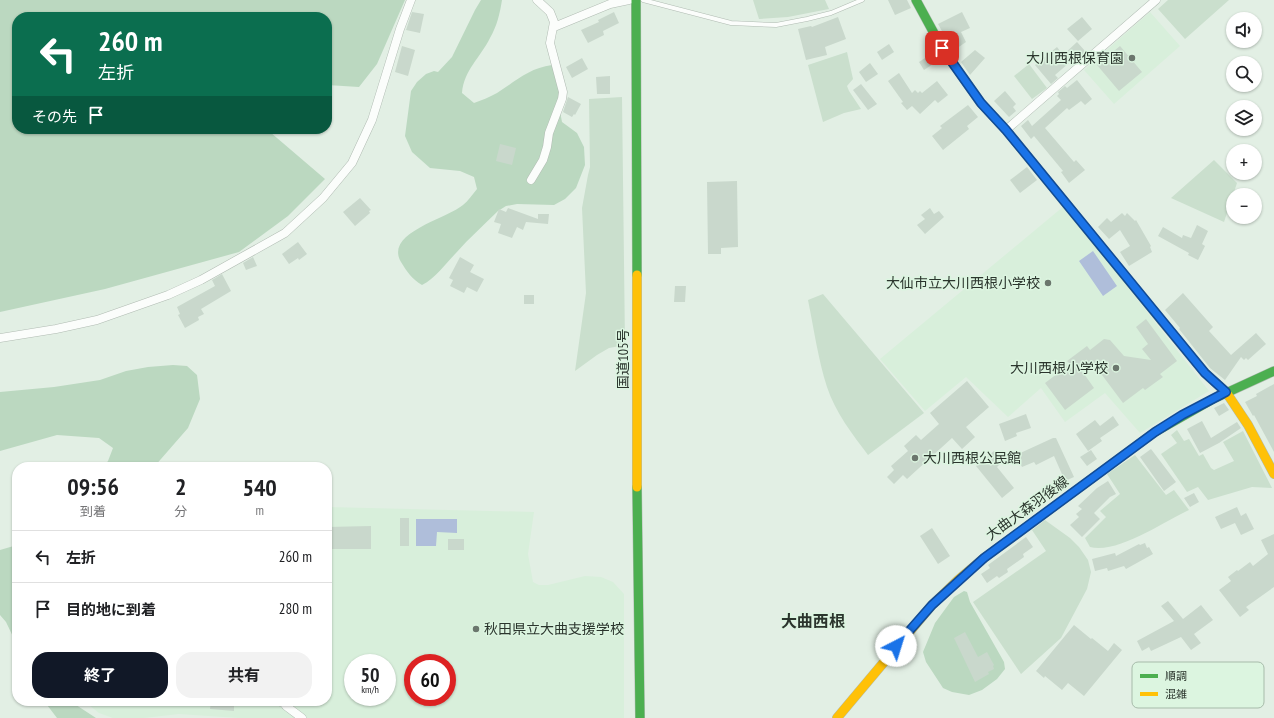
<!DOCTYPE html>
<html lang="ja">
<meta charset="utf-8">
<style>
:root{--surface:#fff;--page:#f2f2f2;--text:#202124;--muted:#757577;--line:#e0e0e0;--accent:#111827}
body{margin:0;font-family:"PT Sans Narrow","Noto Sans JP",sans-serif;background:var(--page);color:var(--text);height:100vh;display:flex;flex-direction:column;font-size:15px;white-space:nowrap}
*{box-sizing:border-box;margin:0}
p{font-size:13px;color:var(--muted)}
.icon{flex:none;width:22px;height:22px;fill:none;stroke:currentColor;stroke-width:2;stroke-linecap:round;stroke-linejoin:round}
.map{position:relative;flex:1;overflow:hidden}
.panel{position:absolute;left:12px;top:462px;width:320px;height:244px;display:flex;flex-direction:column;background:var(--surface);border-radius:16px;box-shadow:0 1px 3px #0004}
.panel>*{flex:none}
.top-card{position:absolute;left:12px;top:12px;width:320px;height:122px;border-radius:16px;box-shadow:0 1px 3px #0004;background:#0b6e4f;color:#fff;overflow:hidden}
.fabs{position:absolute;left:1226px;top:12px;display:grid;gap:8px}
.fabs a{display:grid;place-items:center;width:36px;height:36px;border-radius:50%;background:var(--surface);box-shadow:0 1px 3px #0004;font-size:20px}
.speed{position:absolute;left:344px;top:654px;display:flex;gap:8px;font-size:20px;font-weight:700;text-align:center}
.speed>*{display:grid;place-content:center;width:52px;height:52px;border-radius:50%;background:var(--surface);box-shadow:0 1px 3px #0004;line-height:1}
.speed small{font-size:10px;font-weight:400}
.speed .limit{border:6px solid #d22;background:#fff;color:#111}
.pin{position:absolute;display:grid;place-items:center;width:34px;height:34px;color:#fff;margin:-17px;border-radius:8px;box-shadow:0 2px 6px #0006}
.me{position:absolute;width:44px;margin:-22px;rotate:40deg;stroke-linejoin:round;filter:drop-shadow(0 0 3px #0008)}
.turn{display:flex;align-items:center;gap:14px;height:84px;padding:0 20px;font-size:18px}
.turn .icon{width:52px;height:52px;stroke-width:2.5}
.turn b{display:block;font-size:28px;line-height:34px}
.then{display:flex;align-items:center;height:38px;padding:0 20px;background:#0003;gap:8px;font-size:15px}
.eta{display:flex;justify-content:space-evenly;align-items:center;height:68px;text-align:center}
.eta b{font-size:24px;font-weight:700;line-height:28px}
.cta{display:flex;gap:8px;margin-top:auto;padding:8px 20px}
.cta a{flex:1;height:46px;border-radius:16px;background:var(--accent);color:#fff;font-size:16px;font-weight:700;line-height:46px;text-align:center}
.cta a+a{background:var(--page);color:var(--text)}
ul{padding:0;list-style:none}
li{display:flex;align-items:center;gap:12px;height:52px;padding:0 20px;border-top:1px solid var(--line)}
li div{flex:1}
li b{display:block;font-size:15px}
li em{font-style:normal}
.map>svg:first-child{display:block}
</style>
<div class="map">
<svg width="1274" height="718" viewBox="0 0 1274 718">
<rect width="100%" height="100%" fill="#e2efe4"/>
<path fill="#d8efdb" fill-rule="evenodd" d="M 1150,12 L 1180,46 L 1114,104 L 1084,70 Z
M 1064,206 L 1209,391 L 1140,433 L 1105,393 L 1065,422 L 1041,388 L 1008,417 L 966,377 L 925,411 L 880,359 Z
M 327,507 L 534,512 L 528,554 L 533,582 L 539,585 L 548,585 L 585,576 L 601,577 L 613,582 L 624,594 L 624,718 L 239,718 L 179,714 L 144,718 L 113,718 L 99,713 L 84,701 L 327,701 ZM 353,663 L 387,663 L 387,697 L 353,697 ZM 413,663 L 447,663 L 447,697 L 413,697 Z"/>
<path fill="#cadfcd" d="M 753,0 L 825,0 L 829,9 L 788,17 L 759,19 Z
M 1168,0 L 1229,0 L 1185,39 L 1158,9 Z
M 847,52 L 853,79 L 847,86 L 849,91 L 861,109 L 844,113 L 823,122 L 808,65 Z
M 1029,64 L 1047,88 L 1032,99 L 1014,76 Z
M 622,97 L 625,345 L 609,348 L 597,355 L 575,371 L 586,293 L 582,208 L 588,175 L 590,167 L 589,99 Z
M 1214,160 L 1237,183 L 1224,222 L 1171,198 Z
M 823,294 L 924,413 L 868,455 C 853,435 835,412 827,387 C 818,359 814,329 808,300 Z
M 1177,430 L 1184,441 L 1189,439 L 1199,456 L 1203,454 L 1211,468 L 1214,470 L 1234,461 L 1223,442 L 1243,431 L 1272,488 L 1252,487 L 1208,500 L 1198,487 L 1187,492 L 1161,454 L 1177,443 L 1171,435 Z
M 1135,455 L 1166,495 L 1174,490 L 1189,510 C 1163,522 1118,554 1090,547 L 1085,538 L 1106,517 L 1100,511 L 1120,494 L 1107,474 Z
M 1045,520 L 1070,538 L 1079,547 L 1088,560 L 1091,572 L 1087,589 L 1061,638 L 1021,674 L 973,602 L 1046,551 L 1032,530 Z"/>
<path fill="#bbd8c0" d="M 0,0 L 405,0 L 377,64 L 359,87 L 327,85 L 327,17 L 17,17 L 17,129 L 269,129 L 270,132 L 325,179 L 288,216 L 239,252 L 105,289 L 0,312 Z
M 481,0 L 502,0 C 500,13 497,26 490,38 C 480,58 464,70 462,93 L 474,103 C 482,100 490,97 497,93 C 516,81 529,68 552,65 L 562,74 L 560,111 L 562,122 L 577,133 L 584,147 L 585,165 L 576,188 L 565,199 L 554,205 L 517,204 L 506,206 L 498,211 C 484,225 469,238 456,253 C 445,264 436,278 422,285 C 412,279 407,272 401,262 C 384,233 446,219 463,205 C 468,201 472,195 477,189 L 474,177 L 460,171 L 430,168 L 412,152 L 405,136 L 411,91 L 417,82 L 426,74 L 434,71 L 438,72 L 452,57 L 475,10 Z
M 173,365 L 187,366 L 197,375 L 200,399 L 188,428 L 154,467 L 103,467 L 108,461 L 113,448 L 99,438 L 57,435 L 0,451 L 0,392 L 54,387 L 100,380 L 126,371 L 148,367 Z
M 17,545 L 17,645 L 6,622 L 0,615 L 0,550 Z
M 964,591 L 967,592 L 970,602 L 1004,662 L 1005,669 L 997,679 L 982,690 L 969,695 L 952,692 L 943,688 L 926,662 L 923,652 L 935,623 L 954,597 Z
M 44,701 L 70,701 L 96,718 L 57,718 Z"/>
<path fill="#afbeda" d="M 1093,251 L 1117,286 L 1103,296 L 1079,261 Z
M 416,519 L 457,519 L 457,533 L 437,532 L 436,546 L 416,546 Z"/>
<path fill="#c9d8cc" d="M 888,0 L 907,0 L 911,8 L 895,15 Z
M 412,12 L 424,14 L 420,33 L 406,30 Z
M 614,12 L 619,23 L 603,31 L 604,35 L 588,43 L 581,30 L 599,22 L 598,20 Z
M 962,12 L 970,28 L 961,32 L 966,42 L 953,51 L 938,24 Z
M 838,17 L 846,39 L 825,47 L 827,55 L 806,60 L 798,29 L 811,26 L 812,27 Z
M 1082,17 L 1092,29 L 1078,41 L 1067,29 Z
M 1077,42 L 1086,52 L 1078,59 L 1076,57 L 1055,75 L 1058,78 L 1051,84 L 1035,65 L 1057,47 L 1063,55 Z
M 889,44 L 894,52 L 882,60 L 877,52 Z
M 402,46 L 415,50 L 408,76 L 395,72 Z
M 1120,46 L 1142,72 L 1119,91 L 1097,65 Z
M 975,50 L 985,58 L 970,75 L 961,62 Z
M 931,54 L 936,62 L 924,70 L 919,62 Z
M 582,58 L 588,69 L 572,78 L 566,67 Z
M 870,63 L 878,74 L 866,82 L 859,72 Z
M 899,73 L 912,93 L 915,90 L 918,93 L 920,91 L 922,93 L 937,81 L 948,95 L 938,103 L 935,100 L 920,114 L 912,106 L 907,110 L 901,103 L 903,102 L 888,81 Z
M 610,76 L 610,94 L 597,94 L 596,77 Z
M 1077,80 L 1092,99 L 1085,105 L 1081,101 L 1069,110 L 1067,108 L 1045,128 L 1074,162 L 1076,160 L 1085,170 L 1069,183 L 1061,172 L 1063,171 L 1034,136 L 1031,139 L 1021,126 L 1028,120 L 1032,126 L 1061,100 L 1057,96 L 1059,94 L 1058,92 L 1065,86 L 1067,88 Z
M 861,84 L 877,104 L 868,110 L 853,90 Z
M 1005,91 L 1016,104 L 1013,107 L 1016,111 L 1009,117 L 994,101 Z
M 568,97 L 581,104 L 575,115 L 574,114 L 572,117 L 563,112 Z
M 968,105 L 978,117 L 967,126 L 969,129 L 943,150 L 932,136 L 942,128 L 940,126 Z
M 500,144 L 516,148 L 512,165 L 496,161 Z
M 1027,167 L 1037,180 L 1020,193 L 1010,180 Z
M 737,181 L 738,247 L 721,248 L 721,254 L 708,254 L 707,182 Z
M 360,198 L 371,210 L 369,211 L 370,213 L 355,226 L 343,212 Z
M 508,208 L 538,219 L 538,214 L 549,214 L 548,224 L 526,222 L 523,230 L 517,227 L 512,238 L 498,233 L 501,224 L 494,222 L 499,209 L 506,212 Z
M 930,208 L 934,214 L 939,211 L 944,217 L 925,234 L 917,225 L 925,219 L 921,215 Z
M 1122,213 L 1125,216 L 1127,213 L 1135,221 L 1136,220 L 1151,246 L 1150,247 L 1152,252 L 1129,266 L 1120,252 L 1130,246 L 1120,230 L 1109,239 L 1098,227 L 1107,218 L 1111,222 Z
M 1197,225 L 1208,231 L 1202,244 L 1205,246 L 1198,260 L 1188,255 L 1189,253 L 1158,236 L 1163,227 L 1182,238 L 1183,235 L 1191,238 Z
M 298,242 L 307,254 L 299,260 L 298,258 L 289,264 L 282,254 Z
M 253,257 L 257,266 L 246,270 L 243,263 Z
M 460,257 L 474,265 L 470,272 L 484,279 L 477,292 L 467,287 L 464,293 L 450,286 L 453,280 L 449,278 Z
M 222,274 L 231,291 L 201,309 L 204,314 L 198,317 L 199,320 L 185,328 L 178,315 L 180,314 L 177,307 L 215,286 L 212,280 Z
M 675,286 L 686,286 L 685,302 L 674,302 Z
M 1183,293 L 1213,327 L 1209,331 L 1231,355 L 1256,333 L 1266,344 L 1248,360 L 1246,358 L 1244,360 L 1241,357 L 1225,380 L 1210,368 L 1179,329 L 1180,328 L 1165,310 Z
M 524,295 L 534,295 L 534,304 L 524,304 Z
M 1146,319 L 1177,361 L 1160,374 L 1163,377 L 1145,390 L 1143,388 L 1123,403 L 1093,363 L 1082,371 L 1094,388 L 1065,410 L 1045,383 L 1070,364 L 1067,361 L 1087,346 L 1090,350 L 1104,339 L 1110,340 L 1124,356 L 1151,360 L 1142,349 L 1148,344 L 1136,327 Z
M 967,381 L 989,407 L 966,427 L 975,437 L 962,449 L 952,438 L 907,479 L 903,475 L 894,484 L 887,477 L 894,470 L 891,466 L 908,451 L 904,446 L 916,435 L 921,440 L 939,424 L 930,413 Z
M 1274,384 L 1274,452 L 1254,415 L 1253,416 L 1245,402 L 1257,396 L 1256,394 Z
M 1224,403 L 1229,410 L 1219,416 L 1214,408 Z
M 1026,414 L 1031,428 L 1016,433 L 1017,436 L 1005,441 L 999,424 Z
M 1113,416 L 1119,425 L 1100,438 L 1102,441 L 1088,451 L 1076,434 L 1095,420 L 1100,426 Z
M 1202,421 L 1211,438 L 1237,422 L 1241,428 L 1219,443 L 1200,453 L 1187,429 Z
M 1053,438 L 1056,438 L 1074,477 L 1065,481 L 1054,456 L 1036,465 L 1034,462 L 1022,467 L 1016,455 Z
M 1151,449 L 1176,482 L 1164,491 L 1140,457 Z
M 1091,450 L 1097,459 L 1087,466 L 1080,457 Z
M 994,451 L 1003,461 L 997,467 L 1014,488 L 1002,498 L 976,466 Z
M 1108,481 L 1116,494 L 1110,497 L 1094,513 L 1100,519 L 1082,537 L 1070,525 L 1079,517 L 1076,514 L 1082,509 L 1078,506 L 1097,488 Z
M 1194,493 L 1199,502 L 1190,507 L 1184,498 Z
M 1237,507 L 1241,516 L 1246,513 L 1254,529 L 1241,535 L 1235,523 L 1221,529 L 1215,517 Z
M 400,518 L 409,518 L 409,546 L 400,546 Z
M 371,526 L 371,549 L 327,549 L 327,527 Z
M 932,528 L 950,556 L 938,564 L 920,536 Z
M 1274,534 L 1274,587 L 1246,607 L 1249,610 L 1240,617 L 1219,590 L 1231,581 L 1228,577 L 1237,570 L 1238,571 L 1250,562 L 1253,566 L 1268,554 L 1261,540 Z
M 1026,537 L 1033,547 L 1023,554 L 1024,557 L 1007,569 L 1008,572 L 999,578 L 997,576 L 987,583 L 981,574 L 990,568 L 988,565 Z
M 448,539 L 464,539 L 464,550 L 448,550 Z
M 1145,543 L 1147,548 L 1149,547 L 1153,554 L 1126,569 L 1124,566 L 1108,571 L 1107,568 L 1095,571 L 1092,559 L 1115,553 L 1116,556 L 1139,544 L 1140,545 Z
M 1168,601 L 1183,619 L 1201,605 L 1213,620 L 1194,634 L 1201,643 L 1191,650 L 1181,637 L 1151,651 L 1149,647 L 1142,651 L 1137,641 L 1174,621 L 1161,606 Z
M 1074,625 L 1091,639 L 1092,638 L 1108,651 L 1114,643 L 1122,650 L 1084,696 L 1068,683 L 1062,690 L 1045,676 L 1044,678 L 1036,671 Z
M 965,632 L 978,657 L 987,652 L 994,665 L 993,666 L 994,669 L 988,672 L 989,674 L 975,682 L 954,638 Z
M 211,701 L 234,701 L 234,711 L 210,709 Z"/>
<g fill="none" stroke-linecap="round" stroke-linejoin="round">
<g stroke="#b0bbb2" stroke-width="5">
<path id="lane" d="M 643,0 L 731,23 L 776,25 L 807,19 L 831,13 L 862,0
M 272,701 L 286,706 L 286,701"/>
</g>
<g stroke="#b0bbb2" stroke-width="9">
<path id="street" d="M 554,27 L 610,4 L 629,0
M 1006,130 L 1156,0
M 531,180 L 543,160 L 547,147 L 549,133 L 562,99 L 563,92 L 550,43 L 554,22 L 550,12 L 537,0
M 0,338 L 56,329 L 97,320 L 168,295 L 201,280 L 285,233 L 323,198 L 352,163 L 372,120 L 400,29 L 411,0
M 286,706 L 302,718"/>
</g>
<g stroke="#b0bbb2" stroke-width="10">
<path id="fast" d="M 636,0 L 637,275
M 916,0 L 942,48 L 981,103 L 1006,130 L 1162,321
M 637,487 L 640,718
M 984,558 L 1155,432 L 1213,399 L 1274,371"/>
</g>
<g stroke="#b0bbb2" stroke-width="10">
<path id="slow" d="M 637,275 L 637,487
M 1162,321 L 1205,373 L 1226,392 L 1248,425 L 1274,474
M 837,718 L 932,605 L 958,580 L 984,558"/>
</g>
<use href="#lane" stroke="#fbfdfb" stroke-width="4"/>
<use href="#street" stroke="#fbfdfb" stroke-width="8"/>
<use href="#fast" stroke="#4caf50" stroke-width="9"/>
<use href="#slow" stroke="#ffc107" stroke-width="9"/>
</g>
<g fill="none" stroke-linecap="round" stroke-linejoin="round">
<g stroke="#114b97" stroke-width="10">
<path id="route" d="M 896,646 L 932,605 L 984,558 L 1155,432 L 1182,415 L 1226,392 L 1205,373 L 1006,130 L 981,103 L 942,48"/>
</g>
<use href="#route" stroke="#1a73e8" stroke-width="7"/>
</g>
<g fill="#6b766d" stroke="#dcf5e0" stroke-width="1.5">
<circle cx="1132" cy="58" r="4"/>
<circle cx="1048" cy="283" r="4"/>
<circle cx="1116" cy="368" r="4"/>
<circle cx="915" cy="458" r="4"/>
<circle cx="476" cy="629" r="4"/>
</g>
<g text-anchor="middle" dominant-baseline="central" stroke-width="3" stroke-linejoin="round" paint-order="stroke">
<g font-size="14" fill="#2b352d" stroke="#dcf5e0" text-anchor="end">
<text x="1124" y="58">大川西根保育園</text>
<text x="1040" y="283">大仙市立大川西根小学校</text>
<text x="1108" y="368">大川西根小学校</text>
<text x="923" y="458" text-anchor="start">大川西根公民館</text>
<text x="484" y="629" text-anchor="start">秋田県立大曲支援学校</text>
</g>
<g font-size="14" fill="#2b352d" stroke="#dcf5e0">
<text transform="translate(623 359) rotate(-90)">国道105号</text>
<text transform="translate(1027 508) rotate(-36)">大曲大森羽後線</text>
</g>
<g font-size="16" font-weight="bold" fill="#2b352d" stroke="#dcf5e0">
<text x="813" y="621">大曲西根</text>
</g>
</g>
<rect x="1132" y="662" width="132" height="46" rx="6" fill="#dcf5e0" stroke="#a7bbaa" stroke-width="1"/>
<rect x="1140" y="674" width="18" height="4" fill="#4caf50"/>
<rect x="1140" y="692" width="18" height="4" fill="#ffc107"/>
<g font-size="11" fill="#2b352d">
<text x="1165" y="680">順調</text>
<text x="1165" y="698">混雑</text>
</g>
</svg>
<div class="fabs">
<a><svg class="icon" aria-label="sound" viewBox="0 0 24 24"><path d="M4 9h4l5-4v14l-5-4H4zM17 9q2 3 0 6"/></svg></a>
<a><svg class="icon" aria-label="search" viewBox="0 0 24 24"><circle cx="10" cy="10" r="6"/><path d="M15 15l6 6"/></svg></a>
<a><svg class="icon" aria-label="layers" viewBox="0 0 24 24"><path d="M12 4l9 5-9 5-9-5zM3 14l9 5 9-5"/></svg></a>
<a>+</a>
<a>−</a>
</div>
<div class="speed"><div>50<small>km/h</small></div><div class="limit">60</div></div>
<div class="pin" style="left:942px;top:48px;background:#d93025"><svg class="icon" aria-label="arrive" viewBox="0 0 24 24"><path d="M6 21V4h12l-3 4 3 4H6"/></svg></div>
<svg class="me" style="left:896px;top:646px" viewBox="-20 -20 40 40"><circle r="19" fill="#fff"/><path d="M0-13L10 11 0 6-10 11z" fill="#1a73e8"/></svg>
<div class="top-card">
<div class="turn"><svg class="icon" aria-label="left" viewBox="0 0 24 24"><path d="M17 20v-9H6M10 6l-5 5 5 5"/></svg><div><b>260 m</b>左折</div></div>
<div class="then">その先<svg class="icon" aria-label="arrive" viewBox="0 0 24 24"><path d="M6 21V4h12l-3 4 3 4H6"/></svg></div>
</div>
<section class="panel">
<div class="eta">
<div><b>09:56</b><p>到着</p></div>
<div><b>2</b><p>分</p></div>
<div><b>540</b><p>m</p></div>
</div>
<ul>
<li><svg class="icon" aria-label="left" viewBox="0 0 24 24"><path d="M17 20v-9H6M10 6l-5 5 5 5"/></svg><div><b>左折</b></div><em>260 m</em></li>
<li><svg class="icon" aria-label="arrive" viewBox="0 0 24 24"><path d="M6 21V4h12l-3 4 3 4H6"/></svg><div><b>目的地に到着</b></div><em>280 m</em></li>
</ul>
<div class="cta"><a>終了</a><a>共有</a></div>
</section>
</div>
